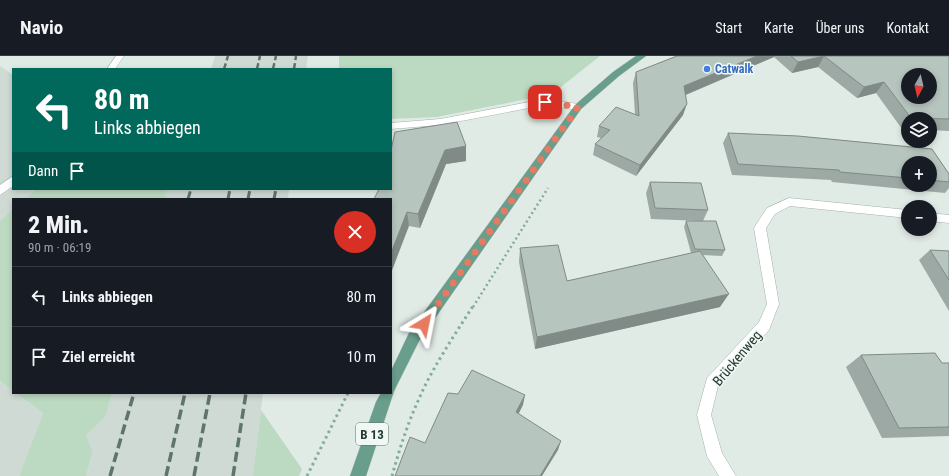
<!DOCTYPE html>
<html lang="de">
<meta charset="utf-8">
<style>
:root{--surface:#171b24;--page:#20242c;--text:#f1f3f6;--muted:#9ea1a6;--line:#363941}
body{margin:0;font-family:"Roboto Condensed",sans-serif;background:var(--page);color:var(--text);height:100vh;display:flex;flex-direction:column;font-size:15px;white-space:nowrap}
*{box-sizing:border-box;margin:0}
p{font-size:13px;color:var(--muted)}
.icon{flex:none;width:22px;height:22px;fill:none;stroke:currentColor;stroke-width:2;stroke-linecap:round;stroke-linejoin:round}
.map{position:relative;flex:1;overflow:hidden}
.panel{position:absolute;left:12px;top:142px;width:380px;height:196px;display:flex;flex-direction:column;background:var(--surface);border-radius:0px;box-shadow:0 2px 6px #0003}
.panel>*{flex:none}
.guide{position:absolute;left:12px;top:12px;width:380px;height:122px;border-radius:0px;box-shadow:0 2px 6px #0003;background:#00695c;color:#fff;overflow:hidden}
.needle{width:26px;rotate:188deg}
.tools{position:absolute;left:901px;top:12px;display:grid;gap:8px}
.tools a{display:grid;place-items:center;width:36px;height:36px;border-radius:50%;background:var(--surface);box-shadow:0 2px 6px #0003;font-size:20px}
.pin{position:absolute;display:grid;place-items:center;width:34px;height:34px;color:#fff;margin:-17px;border-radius:8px;box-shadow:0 2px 6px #0006}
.me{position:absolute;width:44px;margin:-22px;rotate:35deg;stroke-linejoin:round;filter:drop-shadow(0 0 3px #0008)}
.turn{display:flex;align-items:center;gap:14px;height:84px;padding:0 16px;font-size:18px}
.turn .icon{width:52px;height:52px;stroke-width:2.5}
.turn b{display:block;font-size:28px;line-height:34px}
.then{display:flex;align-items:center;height:38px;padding:0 16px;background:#0003;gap:8px;font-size:15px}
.round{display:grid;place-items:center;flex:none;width:42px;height:42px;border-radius:21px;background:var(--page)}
.headline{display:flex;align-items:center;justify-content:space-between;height:68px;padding:0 16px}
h1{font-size:24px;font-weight:800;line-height:30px}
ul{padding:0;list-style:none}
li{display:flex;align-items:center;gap:12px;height:60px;padding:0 16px;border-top:1px solid var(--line)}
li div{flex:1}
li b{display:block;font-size:15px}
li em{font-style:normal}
header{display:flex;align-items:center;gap:24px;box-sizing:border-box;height:56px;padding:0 20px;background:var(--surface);border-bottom:1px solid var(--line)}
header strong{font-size:19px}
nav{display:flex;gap:22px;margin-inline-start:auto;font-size:14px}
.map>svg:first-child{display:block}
</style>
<header>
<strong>Navio</strong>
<nav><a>Start</a><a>Karte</a><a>Über uns</a><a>Kontakt</a></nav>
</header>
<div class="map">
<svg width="949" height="420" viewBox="0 0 949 420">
<rect width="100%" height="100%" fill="#e1ebe6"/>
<path fill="#cfdad5" d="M 215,0 L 308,0 L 306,13 L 211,13 Z
M 0,10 L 13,19 L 13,133 L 36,133 L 25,143 L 13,143 L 13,153 L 0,165 Z
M 169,133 L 289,133 L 288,143 L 169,143 L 164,139 Z
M 0,325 L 13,335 L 13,337 L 16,337 L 43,357 L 19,420 L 0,420 Z
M 112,337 L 263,337 L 253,420 L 86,420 L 93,395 L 86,379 L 104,361 Z"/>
<path fill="#bcdac2" d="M 339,0 L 600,0 L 552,38 L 437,61 L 391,63 L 391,13 L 339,13 Z
M 36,133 L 169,133 L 164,139 L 169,143 L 25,143 Z
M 13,153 L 13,335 L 0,325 L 0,165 Z
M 16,337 L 112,337 L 105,361 L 86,379 L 93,395 L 86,420 L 19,420 L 43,357 Z
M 261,354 L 302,413 L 299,420 L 253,420 Z"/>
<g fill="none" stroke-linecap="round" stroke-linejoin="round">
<g stroke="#a4b2ac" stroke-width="1">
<path id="minor" d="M 116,0 L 124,0 L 115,13 L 107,13 Z
M 545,43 L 578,48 L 583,51 L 578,54 L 545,49 L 440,69 L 391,73 L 391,67 L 440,63 Z
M 13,120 L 13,130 L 0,139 L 0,129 Z
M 789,142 L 908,154 L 908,162 L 790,150 L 775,158 L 766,172 L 779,248 L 769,274 L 718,330 L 711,359 L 722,397 L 736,420 L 719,420 L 707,400 L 697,359 L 707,322 L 759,266 L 767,248 L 754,172 L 767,152 Z
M 930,157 L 949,159 L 949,167 L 930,165 Z"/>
</g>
<g stroke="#c1c8c6" stroke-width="1">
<path id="major" d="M 636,0 L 646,0 L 619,20 L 581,53 L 419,285 L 394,335 L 366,420 L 350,420 L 376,346 L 381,337 L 391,337 L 391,315 L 409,277 L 575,49 L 613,16 Z"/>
</g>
<path stroke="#84ac9d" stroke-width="2.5" stroke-dasharray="2 3" stroke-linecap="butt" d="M 473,251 L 548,132"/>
<path stroke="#84ac9d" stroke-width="3" stroke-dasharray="2.5 3.5" stroke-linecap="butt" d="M 307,420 L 348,337
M 392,420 C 399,395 407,369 418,345 C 432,312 454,280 473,250"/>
<use href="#minor" fill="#fff" fill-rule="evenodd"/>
<use href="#major" fill="#699d8c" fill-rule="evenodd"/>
<path stroke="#5d756d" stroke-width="2.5" stroke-dasharray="6 3" stroke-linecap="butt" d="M 224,13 L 228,0
M 257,13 L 260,0
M 273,13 L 276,0
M 294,13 L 296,0"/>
<path stroke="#5d756d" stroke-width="3" stroke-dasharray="8 4" stroke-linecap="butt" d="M 188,143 L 191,133
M 228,143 L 230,133
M 248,143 L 250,133
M 274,143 L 276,133"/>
<path stroke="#5d756d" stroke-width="3.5" stroke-dasharray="10 4.5" stroke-linecap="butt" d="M 110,420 L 134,337
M 166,420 L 185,337
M 194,420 L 210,337
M 233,420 L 246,337"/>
</g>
<path fill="#9da9a4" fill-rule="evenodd" d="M 677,0 L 949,0 L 949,75 L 930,74 L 930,63 L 908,63 L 908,73 L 902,73 L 876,37 L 857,42 L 818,11 L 792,17 L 774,1 L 686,39 L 683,59 L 636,120 L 593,99 L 595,88 L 601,82 L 597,81 L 599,70 L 635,59 L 633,27 L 636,16 Z
M 728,77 L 798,80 L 932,93 L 949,118 L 949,132 L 945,137 L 832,126 L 831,124 L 732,119 L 723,87 ZM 908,107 L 930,107 L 930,129 L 908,129 Z
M 391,94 L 466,105 L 446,108 L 420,172 L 409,170 L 391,133 Z
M 650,126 L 708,154 L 703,165 L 651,163 L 646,137 Z
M 686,165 L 725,194 L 722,200 L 703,199 L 720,251 L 535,293 L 519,206 L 520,192 L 567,225 L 691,197 L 684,171 Z
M 930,194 L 949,195 L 949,255 L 919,204 Z
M 861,299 L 942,307 L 949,307 L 949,380 L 882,382 L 846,311 Z"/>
<path fill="#808a86" d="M 757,0 L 775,0 L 774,1 L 680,41 L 684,30 Z
M 824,0 L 818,11 L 792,17 L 798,6 Z
M 884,26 L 876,37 L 857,42 L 864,31 Z
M 687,48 L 683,59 L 636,120 L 640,109 Z
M 466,90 L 466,105 L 446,108 L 420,172 L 418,158 L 445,94 Z
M 407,156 L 409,170 L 391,217 L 391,197 Z
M 729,238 L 720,251 L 535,293 L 537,281 Z
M 525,339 L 523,349 L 515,365 L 516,356 Z
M 561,385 L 558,394 L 542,420 L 540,420 Z"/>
<path fill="#b7c5bf" stroke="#808a86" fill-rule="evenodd" d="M 677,0 L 757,0 L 684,30 L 687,48 L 640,109 L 595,88 L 610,74 L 599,70 L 616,51 L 639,60 L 636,16 Z
M 791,0 L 949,0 L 949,63 L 911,62 L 884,26 L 864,31 L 824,0 L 798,6 ZM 908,19 L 930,19 L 930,41 L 908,41 Z
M 457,66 L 466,90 L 445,94 L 418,158 L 407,156 L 391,197 L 391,143 L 374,143 L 379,133 L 391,133 L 391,94 L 395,76 Z
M 728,77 L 798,80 L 932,93 L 949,118 L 949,126 L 930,124 L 930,107 L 908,107 L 908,122 L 840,116 L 839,114 L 738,108 Z
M 650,126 L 701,127 L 708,154 L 655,152 Z
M 686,165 L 716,165 L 725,194 L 695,193 Z
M 558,189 L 567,225 L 700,195 L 729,238 L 537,281 L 520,192 Z
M 930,194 L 949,195 L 949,224 Z
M 935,297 L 942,307 L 949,307 L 949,371 L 899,372 L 861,299 Z
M 472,314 L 525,339 L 516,356 L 561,385 L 540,420 L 395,420 L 410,381 L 425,387 L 448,337 L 458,338 Z"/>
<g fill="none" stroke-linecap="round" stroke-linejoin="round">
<path stroke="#e77b62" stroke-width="7" stroke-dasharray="0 12.6" d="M 424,268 L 578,51 L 545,46"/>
</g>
<circle fill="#3f7fe0" stroke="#f1f7f4" stroke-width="1.5" cx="707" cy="13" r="4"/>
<g text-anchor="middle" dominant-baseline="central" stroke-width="3" stroke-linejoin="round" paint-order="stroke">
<g font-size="12" font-weight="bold" fill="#366cbe" stroke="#f1f7f4" text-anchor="start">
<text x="715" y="13">Catwalk</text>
</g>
<rect fill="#f1f7f4" stroke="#61736c" stroke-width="1" x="356" y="367" width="32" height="22" rx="3"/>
<g font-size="13" font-weight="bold" fill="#233a32">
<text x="372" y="378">B 13</text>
</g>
<g font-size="14" fill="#233a32" stroke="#f1f7f4">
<text transform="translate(737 302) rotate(-50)">Brückenweg</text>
</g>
</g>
</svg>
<div class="tools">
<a><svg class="needle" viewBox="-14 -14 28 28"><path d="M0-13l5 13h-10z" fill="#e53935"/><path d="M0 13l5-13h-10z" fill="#9ea1a6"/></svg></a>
<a><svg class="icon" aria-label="layers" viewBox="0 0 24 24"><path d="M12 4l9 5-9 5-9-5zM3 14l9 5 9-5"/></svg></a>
<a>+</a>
<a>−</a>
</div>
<div class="pin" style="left:545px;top:46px;background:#d93025"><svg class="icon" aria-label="arrive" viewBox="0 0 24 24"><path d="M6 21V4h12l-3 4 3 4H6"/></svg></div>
<svg class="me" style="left:424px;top:268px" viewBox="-20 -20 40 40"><path d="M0-17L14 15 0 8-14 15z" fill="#e77b62" stroke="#fff" stroke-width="4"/></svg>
<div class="guide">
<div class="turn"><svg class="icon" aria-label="left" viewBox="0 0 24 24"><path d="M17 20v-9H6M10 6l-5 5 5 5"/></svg><div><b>80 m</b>Links abbiegen</div></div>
<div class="then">Dann<svg class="icon" aria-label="arrive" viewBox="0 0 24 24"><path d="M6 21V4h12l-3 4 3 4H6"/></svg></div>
</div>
<section class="panel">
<div class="headline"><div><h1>2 Min.</h1><p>90 m · 06:19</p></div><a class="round" style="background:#d93025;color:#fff"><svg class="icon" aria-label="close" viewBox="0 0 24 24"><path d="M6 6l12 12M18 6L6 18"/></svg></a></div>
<ul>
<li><svg class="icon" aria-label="left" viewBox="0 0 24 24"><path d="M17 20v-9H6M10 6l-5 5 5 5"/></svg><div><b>Links abbiegen</b></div><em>80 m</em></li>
<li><svg class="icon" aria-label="arrive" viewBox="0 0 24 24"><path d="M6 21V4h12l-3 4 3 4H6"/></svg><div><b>Ziel erreicht</b></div><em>10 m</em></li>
</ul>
</section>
</div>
